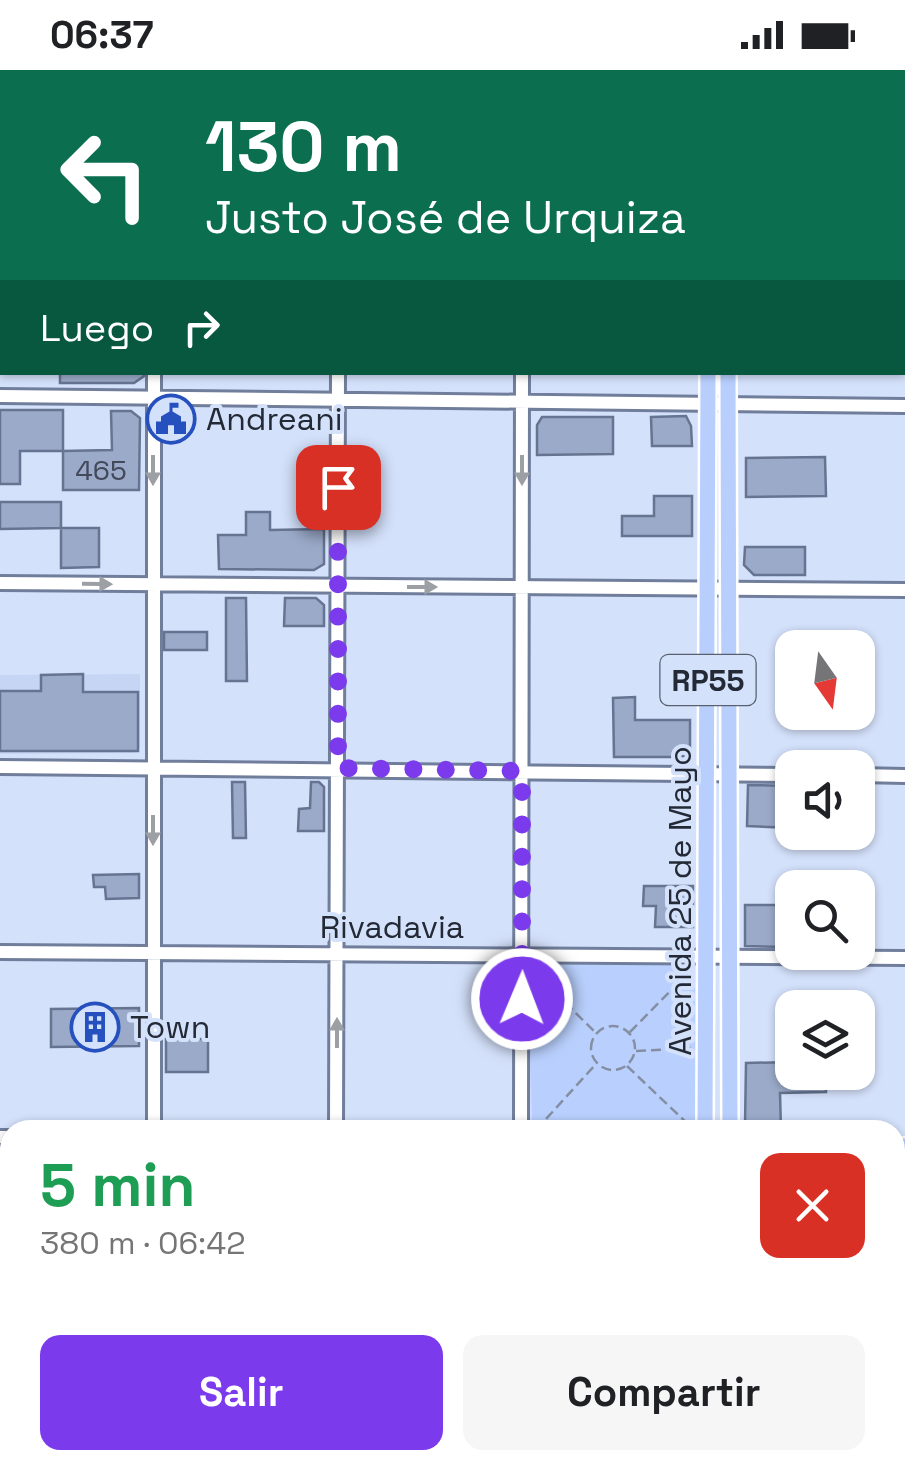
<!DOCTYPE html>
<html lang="es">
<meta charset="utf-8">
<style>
:root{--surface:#fff;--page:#f6f6f6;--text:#202124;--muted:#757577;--accent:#7c3aed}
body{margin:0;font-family:"Space Grotesk",sans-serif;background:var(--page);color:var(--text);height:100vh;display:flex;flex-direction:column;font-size:38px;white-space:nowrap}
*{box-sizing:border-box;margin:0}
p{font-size:32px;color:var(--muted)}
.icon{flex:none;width:55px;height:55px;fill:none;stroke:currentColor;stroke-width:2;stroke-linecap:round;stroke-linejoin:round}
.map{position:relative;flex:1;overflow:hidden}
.drawer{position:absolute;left:0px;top:1050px;width:905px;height:350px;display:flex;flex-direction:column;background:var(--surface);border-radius:30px 30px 0 0;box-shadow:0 2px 8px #0004}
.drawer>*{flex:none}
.banner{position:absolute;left:0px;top:0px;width:905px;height:305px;box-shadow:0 2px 8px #0004;background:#0b6e4f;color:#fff;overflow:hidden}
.needle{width:65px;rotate:166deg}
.fabs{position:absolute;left:775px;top:560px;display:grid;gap:20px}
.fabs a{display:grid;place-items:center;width:100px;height:100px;border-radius:20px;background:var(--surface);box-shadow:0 2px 8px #0004;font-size:50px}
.pin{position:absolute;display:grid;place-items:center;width:85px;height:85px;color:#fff;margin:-42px;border-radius:20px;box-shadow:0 5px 15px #0006}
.me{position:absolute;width:110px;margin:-55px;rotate:1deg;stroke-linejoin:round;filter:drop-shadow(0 0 8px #0008)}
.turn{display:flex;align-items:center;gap:35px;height:210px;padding:0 40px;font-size:45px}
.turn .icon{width:130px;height:130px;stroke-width:2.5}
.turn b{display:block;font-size:70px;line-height:85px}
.then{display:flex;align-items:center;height:95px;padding:0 40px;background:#0003;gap:20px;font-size:38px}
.round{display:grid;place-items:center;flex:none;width:105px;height:105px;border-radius:20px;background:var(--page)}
.headline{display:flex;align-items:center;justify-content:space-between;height:170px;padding:0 40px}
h1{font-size:60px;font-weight:600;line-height:75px;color:#1e9e55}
.button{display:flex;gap:20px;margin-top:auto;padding:20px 40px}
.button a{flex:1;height:115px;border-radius:20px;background:var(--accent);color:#fff;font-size:40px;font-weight:600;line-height:115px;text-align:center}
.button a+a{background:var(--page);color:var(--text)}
.status{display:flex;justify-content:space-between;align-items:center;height:70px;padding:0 50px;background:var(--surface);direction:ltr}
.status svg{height:28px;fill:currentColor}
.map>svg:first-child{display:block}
</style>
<div class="status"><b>06:37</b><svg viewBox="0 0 49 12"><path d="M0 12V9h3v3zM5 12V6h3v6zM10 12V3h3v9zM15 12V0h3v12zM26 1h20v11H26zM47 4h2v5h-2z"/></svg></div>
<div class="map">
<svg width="905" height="1400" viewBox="0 0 905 1400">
<rect width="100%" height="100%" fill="#d4e1fb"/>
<path fill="#c7d5f5" d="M 140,604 L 140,678 L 134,683 L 0,684 L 0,605 Z"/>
<path fill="#b9d0fe" d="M 538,895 L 686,895 L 695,906 L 698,1056 L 696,1060 L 536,1060 L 532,1055 L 528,905 Z"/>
<path fill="#9baac9" stroke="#667491" stroke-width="2.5" d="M 60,302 L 144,302 L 144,306 L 134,313 L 60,313 Z
M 0,340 L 63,340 L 63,381 L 20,381 L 20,414 L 0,414 Z
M 111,341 L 131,341 L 140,348 L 139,420 L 63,420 L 63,381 L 112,380 Z
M 686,346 L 691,356 L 692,376 L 652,376 L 651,347 Z
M 542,347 L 613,347 L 613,384 L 537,385 L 537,355 Z
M 825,387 L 826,426 L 746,427 L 746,388 Z
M 654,426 L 692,426 L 692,466 L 622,466 L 622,446 L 654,446 Z
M 0,432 L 61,432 L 61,458 L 0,459 Z
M 246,442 L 270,442 L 270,460 L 324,459 L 324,494 L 314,500 L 219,499 L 218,465 L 246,465 Z
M 61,458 L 99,458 L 99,497 L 61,498 Z
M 745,477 L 805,477 L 805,505 L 754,505 L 744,495 Z
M 226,528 L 246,528 L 247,611 L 226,611 Z
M 285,528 L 316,528 L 324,535 L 324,556 L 284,556 Z
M 164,562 L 207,562 L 207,580 L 164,580 Z
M 83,604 L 83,622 L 138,622 L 138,681 L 0,681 L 0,621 L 41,621 L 41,605 Z
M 635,627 L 635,650 L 690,650 L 690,682 L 682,687 L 614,687 L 613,628 Z
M 232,712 L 245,712 L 246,768 L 233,768 Z
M 311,712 L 319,712 L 324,717 L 324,761 L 298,761 L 299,739 L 310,738 Z
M 748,715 L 792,716 L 792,758 L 747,756 Z
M 139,804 L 139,828 L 106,829 L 105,817 L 94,817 L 93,805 Z
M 644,816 L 693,816 L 693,857 L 655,857 L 656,836 L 643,836 Z
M 745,835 L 786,835 L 786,877 L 745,876 Z
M 139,938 L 139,976 L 51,977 L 51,939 Z
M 166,969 L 208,969 L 208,1002 L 166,1002 Z
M 792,992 L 792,1002 L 826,1002 L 826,1022 L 780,1023 L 781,1060 L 750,1060 L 745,1055 L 746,993 Z"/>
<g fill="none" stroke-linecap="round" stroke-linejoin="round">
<g stroke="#707e9c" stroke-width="18">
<path id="minor" d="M 155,0 L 155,2
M 336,0 L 336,2
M 522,0 L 522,2
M 0,143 L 2,143
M 902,152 L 905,153
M 154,302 L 154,1060
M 0,326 L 905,336
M 0,513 L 905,520
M 0,697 L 792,705
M 858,705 L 905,706
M 0,882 L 905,888
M 336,1060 L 338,302
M 521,1060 L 522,302
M 0,1067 L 10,1067
M 0,1255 L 10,1255
M 895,1261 L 905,1261
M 155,1390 L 155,1400
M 336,1390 L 336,1400
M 521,1390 L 521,1400"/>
</g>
<g stroke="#fff" stroke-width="20">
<path id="major" d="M 728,0 L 728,2
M 708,2 L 708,0
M 728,302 L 730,1060
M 705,1060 L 708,302
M 895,1076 L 905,1076
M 706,1390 L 706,1400
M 730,1400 L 730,1390"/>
</g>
<path stroke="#858fa3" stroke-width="2.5" stroke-dasharray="10 5" stroke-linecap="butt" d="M 533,901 L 595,962
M591 978a22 22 0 1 1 44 0a22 22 0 1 1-44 0Z
M 630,962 L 691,900
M 636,981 L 693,978
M 627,996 L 690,1056
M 536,1060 L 596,994"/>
<use href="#minor" stroke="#fff" stroke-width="12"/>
<use href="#major" stroke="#b8cffe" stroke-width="15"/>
</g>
<defs><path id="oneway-solid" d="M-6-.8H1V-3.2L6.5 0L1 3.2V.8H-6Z" transform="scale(2.5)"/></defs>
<g fill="#9c9fa4">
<use href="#oneway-solid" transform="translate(153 400) rotate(90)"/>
<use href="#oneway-solid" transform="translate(522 400) rotate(90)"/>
<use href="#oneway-solid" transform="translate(97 514) rotate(1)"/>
<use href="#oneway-solid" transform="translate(422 517)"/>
<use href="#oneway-solid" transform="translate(153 760) rotate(90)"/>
<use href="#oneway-solid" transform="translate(337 963) rotate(-90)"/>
</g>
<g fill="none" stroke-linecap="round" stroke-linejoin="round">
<path stroke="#7c3aed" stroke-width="18" stroke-dasharray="0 32.4" d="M 338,417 L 338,698 L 522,701 L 522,929"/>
</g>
<defs>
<g id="civic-ring" transform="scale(2.5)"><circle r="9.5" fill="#d4e1fb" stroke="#2550be" stroke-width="1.5"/><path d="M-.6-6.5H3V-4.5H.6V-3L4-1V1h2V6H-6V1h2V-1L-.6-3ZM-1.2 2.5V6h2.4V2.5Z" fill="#2550be"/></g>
<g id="building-ring" transform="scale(2.5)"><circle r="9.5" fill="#d4e1fb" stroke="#2550be" stroke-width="1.5"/><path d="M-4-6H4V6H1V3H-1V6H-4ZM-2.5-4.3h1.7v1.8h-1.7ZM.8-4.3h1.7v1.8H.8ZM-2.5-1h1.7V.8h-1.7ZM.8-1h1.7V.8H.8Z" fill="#2550be"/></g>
</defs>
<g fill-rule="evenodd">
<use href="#civic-ring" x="171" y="349"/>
<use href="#building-ring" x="95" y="957"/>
</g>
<g text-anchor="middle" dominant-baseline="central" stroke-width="8" stroke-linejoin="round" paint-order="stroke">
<g font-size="28" fill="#41495a">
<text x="101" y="400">465</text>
</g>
<rect fill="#d4e1fb" stroke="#586070" stroke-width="2.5" x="660.5" y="585" width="95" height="50" rx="8"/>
<g font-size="30" font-weight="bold" fill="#232935">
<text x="708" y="610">RP55</text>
</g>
<g font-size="32" fill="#232935" stroke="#d4e1fb" text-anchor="start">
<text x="206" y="349">Andreani</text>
<text x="130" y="957">Town</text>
</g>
<g font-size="32" fill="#232935" stroke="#d4e1fb">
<text transform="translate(680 831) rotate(-90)">Avenida 25 de Mayo</text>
<text x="392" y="857">Rivadavia</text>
</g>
</g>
</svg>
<div class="fabs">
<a><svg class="needle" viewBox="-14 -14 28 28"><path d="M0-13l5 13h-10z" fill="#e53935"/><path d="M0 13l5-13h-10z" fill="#757577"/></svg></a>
<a><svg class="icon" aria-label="sound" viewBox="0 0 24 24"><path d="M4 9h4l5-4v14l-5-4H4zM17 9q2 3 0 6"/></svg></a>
<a><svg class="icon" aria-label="search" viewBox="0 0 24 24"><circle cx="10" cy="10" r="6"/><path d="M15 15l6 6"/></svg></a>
<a><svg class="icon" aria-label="layers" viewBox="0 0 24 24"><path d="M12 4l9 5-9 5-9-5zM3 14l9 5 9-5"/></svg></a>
</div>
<div class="pin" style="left:338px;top:417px;background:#d93025"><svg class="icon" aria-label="arrive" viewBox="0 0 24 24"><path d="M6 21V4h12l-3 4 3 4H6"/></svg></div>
<svg class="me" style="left:522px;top:929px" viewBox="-20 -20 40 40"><circle r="17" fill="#7c3aed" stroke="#fff" stroke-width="3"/><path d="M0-11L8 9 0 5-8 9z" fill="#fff"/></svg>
<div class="banner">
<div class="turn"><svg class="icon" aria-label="left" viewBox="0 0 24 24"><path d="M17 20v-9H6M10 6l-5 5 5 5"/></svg><div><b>130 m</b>Justo José de Urquiza</div></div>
<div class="then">Luego<svg class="icon" aria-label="right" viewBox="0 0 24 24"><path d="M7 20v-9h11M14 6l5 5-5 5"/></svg></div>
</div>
<section class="drawer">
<div class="headline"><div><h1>5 min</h1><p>380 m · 06:42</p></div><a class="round" style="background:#d93025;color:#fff"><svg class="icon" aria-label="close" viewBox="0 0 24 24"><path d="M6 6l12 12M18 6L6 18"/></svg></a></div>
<div class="button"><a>Salir</a><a>Compartir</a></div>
</section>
</div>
